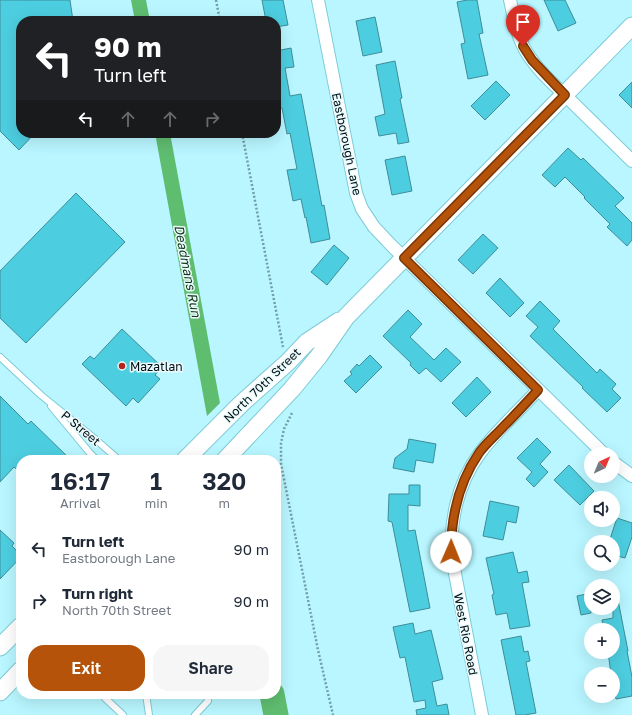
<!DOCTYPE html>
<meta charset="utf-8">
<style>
:root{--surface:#fff;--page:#f6f6f7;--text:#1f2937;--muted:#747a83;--accent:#b45309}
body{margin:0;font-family:"Golos Text",sans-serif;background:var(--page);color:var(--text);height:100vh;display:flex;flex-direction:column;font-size:15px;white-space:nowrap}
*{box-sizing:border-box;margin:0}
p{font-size:13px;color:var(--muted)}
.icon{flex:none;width:22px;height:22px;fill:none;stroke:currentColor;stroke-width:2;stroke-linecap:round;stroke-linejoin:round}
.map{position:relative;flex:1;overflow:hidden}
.drawer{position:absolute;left:16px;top:455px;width:265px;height:244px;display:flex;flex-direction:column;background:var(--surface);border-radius:16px;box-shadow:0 4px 16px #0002}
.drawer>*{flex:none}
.banner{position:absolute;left:16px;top:16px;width:265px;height:122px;border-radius:16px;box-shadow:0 4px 16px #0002;background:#202124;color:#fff;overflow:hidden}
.needle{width:26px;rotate:44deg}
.buttons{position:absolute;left:584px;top:447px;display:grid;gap:8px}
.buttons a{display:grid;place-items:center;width:36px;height:36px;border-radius:50%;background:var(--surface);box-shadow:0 4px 16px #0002;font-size:20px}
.pin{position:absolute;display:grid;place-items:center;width:34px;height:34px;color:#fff;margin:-41px -17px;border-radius:50% 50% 50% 0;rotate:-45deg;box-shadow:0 0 4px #0007}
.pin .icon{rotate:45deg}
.me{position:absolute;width:44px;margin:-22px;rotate:1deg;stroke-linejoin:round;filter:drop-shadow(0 0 3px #0008)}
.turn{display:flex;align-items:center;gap:14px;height:84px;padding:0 12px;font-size:18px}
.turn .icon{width:52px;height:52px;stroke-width:2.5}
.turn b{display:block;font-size:28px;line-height:34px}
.lanes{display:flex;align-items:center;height:38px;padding:0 12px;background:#0003;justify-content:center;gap:20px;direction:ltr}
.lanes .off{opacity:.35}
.eta{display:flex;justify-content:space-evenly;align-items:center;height:68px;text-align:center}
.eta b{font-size:24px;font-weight:600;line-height:28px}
.button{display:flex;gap:8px;margin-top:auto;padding:8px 12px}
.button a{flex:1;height:46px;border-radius:16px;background:var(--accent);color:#fff;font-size:16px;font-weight:600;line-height:46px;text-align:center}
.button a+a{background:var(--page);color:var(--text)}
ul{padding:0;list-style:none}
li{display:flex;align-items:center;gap:12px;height:52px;padding:0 12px}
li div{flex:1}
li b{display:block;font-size:15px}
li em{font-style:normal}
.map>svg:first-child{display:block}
</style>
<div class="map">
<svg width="632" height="715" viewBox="0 0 632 715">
<rect width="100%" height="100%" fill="#b9f6ff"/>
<path fill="#5fbd70" d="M 131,0 L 146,0 L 150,21 L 135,21 Z
M 155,133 L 170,133 L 220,403 L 207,416 Z"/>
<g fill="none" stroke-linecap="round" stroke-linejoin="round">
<path stroke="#5fbd70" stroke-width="25" d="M 272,694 L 276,715"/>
</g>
<path fill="#4dcee0" stroke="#3f8d98" d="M 0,0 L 70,0 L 73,21 L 21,21 L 21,133 L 35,133 L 19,150 L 0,131 Z
M 262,0 L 283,0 L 288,25 L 276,27 L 276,21 L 266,21 Z
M 467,0 L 477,0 L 483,33 L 479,34 L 488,75 L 468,79 L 461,44 L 465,43 L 457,2 Z
M 544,0 L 565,0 L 576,23 L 558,31 Z
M 375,17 L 382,52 L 363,56 L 356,21 Z
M 291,48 L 294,67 L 285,68 L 290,96 L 301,94 L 322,206 L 324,205 L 330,239 L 311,243 L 306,217 L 305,218 L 301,199 L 293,201 L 287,170 L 297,169 L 290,133 L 287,134 L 282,108 L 276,109 L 276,51 Z
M 395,61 L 402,98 L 400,99 L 409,142 L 398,144 L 396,133 L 379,136 L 375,117 L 385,114 L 376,65 Z
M 496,81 L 510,95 L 485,120 L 471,106 Z
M 632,82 L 632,108 L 619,95 Z
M 568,148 L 581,160 L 583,158 L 624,198 L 615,206 L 632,223 L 632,240 L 627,246 L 607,227 L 610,224 L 584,198 L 585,197 L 565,177 L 555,187 L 542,175 Z
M 405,156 L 412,191 L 392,195 L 385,160 Z
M 76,193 L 125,242 L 26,343 L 0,318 L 0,271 Z
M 483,234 L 498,248 L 473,274 L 458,260 Z
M 334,245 L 349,258 L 327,285 L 311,272 Z
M 500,278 L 524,303 L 510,317 L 486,293 Z
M 540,301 L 560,321 L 553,329 L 597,373 L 600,369 L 616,384 L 612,389 L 621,398 L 607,412 L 582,388 L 583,387 L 530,336 L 538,327 L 526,316 Z
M 408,310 L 422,324 L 410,337 L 434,360 L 446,348 L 461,362 L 441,382 L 426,368 L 419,374 L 410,365 L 411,363 L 383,336 Z
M 122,329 L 162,367 L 155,375 L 160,379 L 138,403 L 133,398 L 126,406 L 82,364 L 90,356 L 94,359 Z
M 370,355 L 382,367 L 356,393 L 344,381 L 352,374 L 350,372 L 357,364 L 359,366 Z
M 477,377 L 491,392 L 466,417 L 452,403 Z
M 0,396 L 28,424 L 31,421 L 71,460 L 21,460 L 21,473 L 14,467 L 0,482 Z
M 537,438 L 551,452 L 540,464 L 548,472 L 534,487 L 526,479 L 532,472 L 517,458 Z
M 409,439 L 436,444 L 433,463 L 416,460 L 414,472 L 393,468 L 395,458 L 407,449 Z
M 569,465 L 594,491 L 580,505 L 554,480 Z
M 409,485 L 420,485 L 420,506 L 408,505 L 408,531 L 415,530 L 430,608 L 410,612 L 392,522 L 388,521 L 389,494 L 409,494 Z
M 490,501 L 519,507 L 516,523 L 507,521 L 503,540 L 483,536 Z
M 617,518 L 632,523 L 632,537 L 625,558 L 613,555 L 613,542 L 609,542 Z
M 0,530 L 14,543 L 12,546 L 21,555 L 21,557 L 0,579 Z
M 513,552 L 518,573 L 527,571 L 529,582 L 522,583 L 530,626 L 510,629 L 507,613 L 496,615 L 492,595 L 494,594 L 486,558 Z
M 591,593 L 591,613 L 581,615 L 577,596 Z
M 613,600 L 618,600 L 628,651 L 627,651 L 632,677 L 632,696 L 616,699 L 613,684 L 613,674 L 611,674 L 608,652 L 613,652 L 613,630 L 604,630 L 602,620 L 613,618 Z
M 413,623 L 415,634 L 431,630 L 443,679 L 432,682 L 437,706 L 447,704 L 449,715 L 417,715 L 416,710 L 426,708 L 425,700 L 414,702 L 405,657 L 400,658 L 393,627 Z
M 521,636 L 524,652 L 528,651 L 530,661 L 526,662 L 536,713 L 525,715 L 516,715 L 501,640 Z"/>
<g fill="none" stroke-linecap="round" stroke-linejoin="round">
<g stroke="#7ecbd6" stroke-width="8">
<path id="lane" d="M 0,357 L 42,396 L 94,438 L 119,460
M 51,406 L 89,452 L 97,460
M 146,694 L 149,715
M 105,698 L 123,715
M 195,715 L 208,701 L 207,694"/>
</g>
<g stroke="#7ecbd6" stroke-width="14">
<path id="street" d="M 318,0 L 356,193 L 362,209 L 374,227 L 391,245 L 604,454
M 510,0 C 514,18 517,37 527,53 C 537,69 552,83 566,96 C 588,118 610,139 632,161
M 613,462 L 632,476
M 482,715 L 453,563 C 448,525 457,484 480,453 C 497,430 519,411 538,390"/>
</g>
<g stroke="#7ecbd6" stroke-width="19">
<path id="secondary" d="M 185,460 L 242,403 L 288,362 L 307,342 L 339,321
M 225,460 L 292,389 L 319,356 L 346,317 L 632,26
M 0,647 L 21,626
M 0,692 L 21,670"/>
</g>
<path stroke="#739ea5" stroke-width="2.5" stroke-dasharray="2 2" stroke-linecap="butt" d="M 216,0 L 220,21
M 242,133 L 283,347
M 292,413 L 284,429 L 281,443 L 281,464 L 318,650 L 333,715"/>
<use href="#lane" stroke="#fff" stroke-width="6"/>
<use href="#street" stroke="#fff" stroke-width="12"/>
<use href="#secondary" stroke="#fff" stroke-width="17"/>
</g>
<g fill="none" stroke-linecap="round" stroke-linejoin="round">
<g stroke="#753606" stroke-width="10">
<path id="route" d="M 451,552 C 451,517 459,482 479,453 C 486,443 496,435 504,426 C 516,414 527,402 538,390 L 404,258 L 565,95 L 532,60 L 523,46"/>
</g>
<use href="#route" stroke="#b45309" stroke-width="7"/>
</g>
<circle fill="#b3241f" stroke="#ebfafc" stroke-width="1.5" cx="122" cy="366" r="4"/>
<g text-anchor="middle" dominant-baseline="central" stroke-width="3" stroke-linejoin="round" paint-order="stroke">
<g font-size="12" fill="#000f13" stroke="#ebfafc">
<text transform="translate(347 144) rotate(78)">Eastborough Lane</text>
<text transform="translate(262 385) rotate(-44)">North 70th Street</text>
<text transform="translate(81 428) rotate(40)">P Street</text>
<text transform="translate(466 634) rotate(79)">West Rio Road</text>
</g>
<g font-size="12" fill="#000f13" stroke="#ebfafc" text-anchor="start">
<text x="130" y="366">Mazatlan</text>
</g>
<g font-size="13" font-style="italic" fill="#113819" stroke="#ebfafc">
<text transform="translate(188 271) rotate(79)">Deadmans Run</text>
</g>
</g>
</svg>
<div class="buttons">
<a><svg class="needle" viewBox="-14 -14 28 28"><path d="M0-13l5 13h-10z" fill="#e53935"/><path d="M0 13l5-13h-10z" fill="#747a83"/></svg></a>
<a><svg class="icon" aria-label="sound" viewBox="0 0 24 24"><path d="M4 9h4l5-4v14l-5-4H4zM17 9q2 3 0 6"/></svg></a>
<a><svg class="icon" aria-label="search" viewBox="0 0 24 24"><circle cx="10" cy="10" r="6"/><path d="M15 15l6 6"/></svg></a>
<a><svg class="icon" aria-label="layers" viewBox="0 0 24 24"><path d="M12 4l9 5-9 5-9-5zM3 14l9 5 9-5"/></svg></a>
<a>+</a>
<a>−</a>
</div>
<div class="pin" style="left:523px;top:46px;background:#d93025"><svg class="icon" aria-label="arrive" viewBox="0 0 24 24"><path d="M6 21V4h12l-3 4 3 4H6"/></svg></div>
<svg class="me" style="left:451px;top:552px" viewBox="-20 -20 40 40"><circle r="19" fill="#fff"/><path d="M0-13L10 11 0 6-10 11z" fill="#b45309"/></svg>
<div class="banner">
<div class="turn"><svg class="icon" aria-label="left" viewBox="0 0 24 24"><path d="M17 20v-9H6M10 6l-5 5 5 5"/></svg><div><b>90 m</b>Turn left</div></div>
<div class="lanes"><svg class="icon" aria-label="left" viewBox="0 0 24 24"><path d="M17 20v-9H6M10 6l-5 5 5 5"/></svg><svg class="icon off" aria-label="ahead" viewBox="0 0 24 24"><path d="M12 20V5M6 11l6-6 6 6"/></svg><svg class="icon off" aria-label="ahead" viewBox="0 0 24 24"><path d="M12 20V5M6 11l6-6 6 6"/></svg><svg class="icon off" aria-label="right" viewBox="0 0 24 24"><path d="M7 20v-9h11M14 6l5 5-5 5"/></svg></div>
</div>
<section class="drawer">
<div class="eta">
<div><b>16:17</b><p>Arrival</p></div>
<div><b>1</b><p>min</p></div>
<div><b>320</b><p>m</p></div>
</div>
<ul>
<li><svg class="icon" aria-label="left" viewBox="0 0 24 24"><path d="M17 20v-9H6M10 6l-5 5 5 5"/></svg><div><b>Turn left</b><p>Eastborough Lane</p></div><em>90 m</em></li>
<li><svg class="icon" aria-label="right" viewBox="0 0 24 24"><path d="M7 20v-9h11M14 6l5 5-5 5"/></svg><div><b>Turn right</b><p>North 70th Street</p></div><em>90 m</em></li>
</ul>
<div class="button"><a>Exit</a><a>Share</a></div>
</section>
</div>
